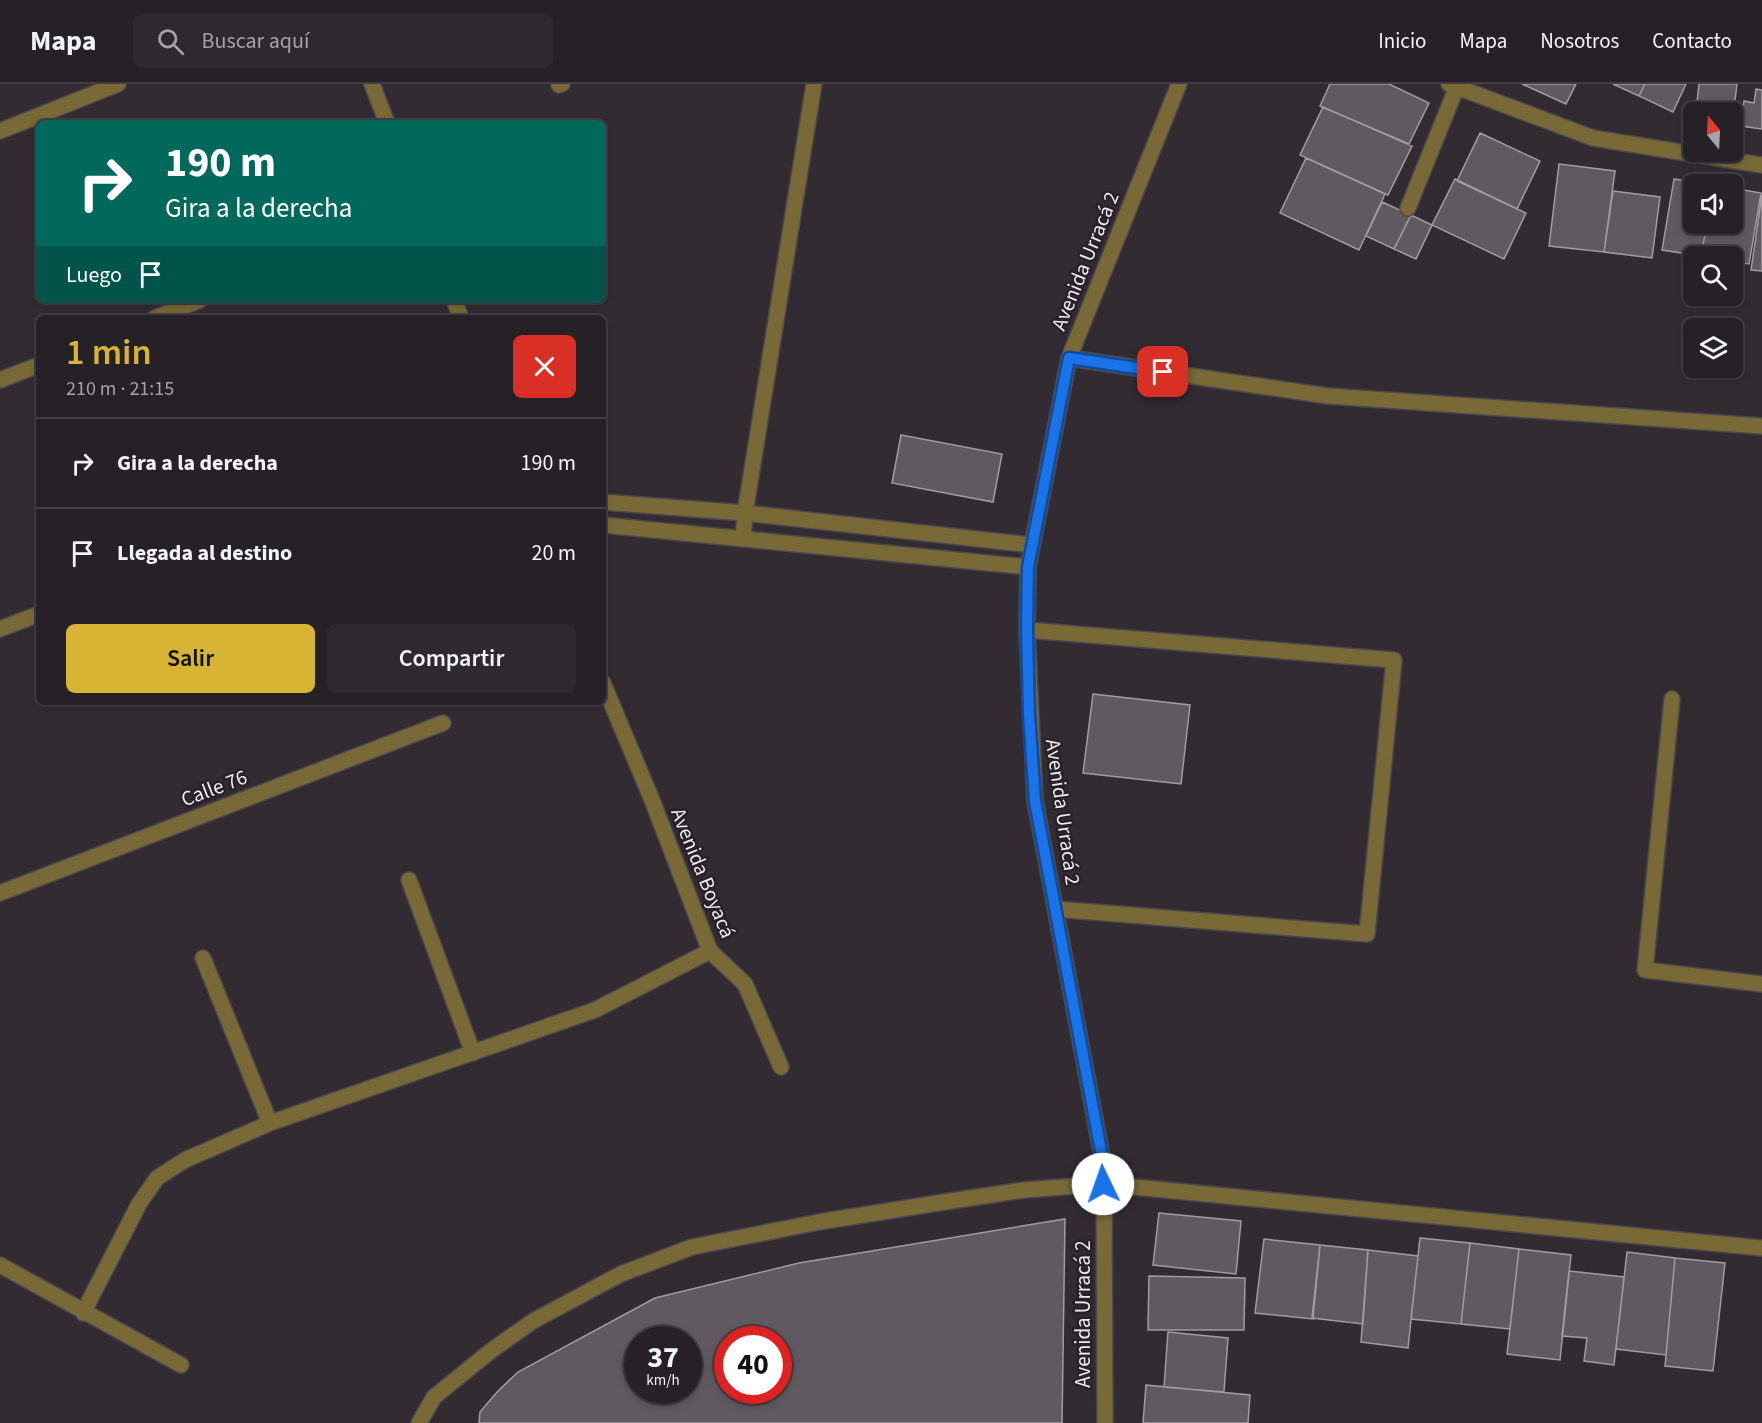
<!DOCTYPE html>
<html lang="es">
<meta charset="utf-8">
<style>
:root{--surface:#262126;--page:#2e292e;--text:#f1f3f6;--muted:#a4a3a7;--line:#423e43;--accent:#d7b434}
body{margin:0;font-family:"Source Sans 3",sans-serif;background:var(--page);color:var(--text);height:100vh;display:flex;flex-direction:column;font-size:22px;white-space:nowrap}
*{box-sizing:border-box;margin:0}
p{font-size:20px;color:var(--muted)}
.icon{flex:none;width:33px;height:33px;fill:none;stroke:currentColor;stroke-width:2;stroke-linecap:round;stroke-linejoin:round}
.map{position:relative;flex:1;overflow:hidden}
.sheet{position:absolute;left:36px;top:231px;width:570px;height:390px;display:flex;flex-direction:column;background:var(--surface);border-radius:9px;box-shadow:0 3px 9px #0003,0 0 0 2px var(--line)}
.sheet>*{flex:none}
.top-card{position:absolute;left:36px;top:36px;width:570px;height:183px;border-radius:9px;box-shadow:0 3px 9px #0003,0 0 0 2px var(--line);background:#00695c;color:#fff;overflow:hidden}
.needle{width:39px;rotate:342deg}
.tools{position:absolute;left:1683px;top:18px;display:grid;gap:12px}
.tools a{display:grid;place-items:center;width:60px;height:60px;border-radius:9px;background:var(--surface);box-shadow:0 3px 9px #0003,0 0 0 2px var(--line);font-size:30px}
.speed{position:absolute;left:624px;top:1242px;display:flex;gap:12px;font-size:30px;font-weight:700;text-align:center}
.speed>*{display:grid;place-content:center;width:78px;height:78px;border-radius:50%;background:var(--surface);box-shadow:0 3px 9px #0003,0 0 0 2px var(--line);line-height:1}
.speed small{font-size:15px;font-weight:400}
.speed .limit{border:9px solid #d22;background:#fff;color:#111}
.pin{position:absolute;display:grid;place-items:center;width:51px;height:51px;color:#fff;margin:-26px;border-radius:12px;box-shadow:0 3px 9px #0006}
.me{position:absolute;width:66px;margin:-33px;rotate:357deg;stroke-linejoin:round;filter:drop-shadow(0 0 4px #0008)}
.turn{display:flex;align-items:center;gap:21px;height:126px;padding:0 30px;font-size:27px}
.turn .icon{width:78px;height:78px;stroke-width:2.5}
.turn b{display:block;font-size:42px;line-height:51px}
.then{display:flex;align-items:center;height:57px;padding:0 30px;background:#0003;gap:12px;font-size:22px}
.round{display:grid;place-items:center;flex:none;width:63px;height:63px;border-radius:9px;background:var(--page)}
.overview{display:flex;align-items:center;justify-content:space-between;height:102px;padding:0 30px}
h1{font-size:36px;font-weight:600;line-height:45px;color:var(--accent)}
.button{display:flex;gap:12px;margin-top:auto;padding:12px 30px}
.button a{flex:1;height:69px;border-radius:9px;background:var(--accent);color:#111;font-size:24px;font-weight:600;line-height:69px;text-align:center}
.button a+a{background:var(--page);color:var(--text)}
ul{padding:0;list-style:none}
li{display:flex;align-items:center;gap:18px;height:90px;padding:0 30px;border-top:2px solid var(--line)}
li div{flex:1}
li b{display:block;font-size:22px}
li em{font-style:normal}
header{display:flex;align-items:center;gap:36px;box-sizing:border-box;height:84px;padding:0 30px;background:var(--surface);border-bottom:2px solid var(--line)}
header strong{font-size:28px}
nav{display:flex;gap:33px;margin-inline-start:auto;font-size:21px}
.search{width:420px;height:54px;background:var(--page);display:flex;align-items:center;gap:15px;box-sizing:border-box;padding:0 21px;border-radius:9px;color:var(--muted);font-size:22px}
.map>svg:first-child{display:block}
</style>
<header>
<strong>Mapa</strong>
<div class="search"><svg class="icon" aria-label="search" viewBox="0 0 24 24"><circle cx="10" cy="10" r="6"/><path d="M15 15l6 6"/></svg>Buscar aquí</div>
<nav><a>Inicio</a><a>Mapa</a><a>Nosotros</a><a>Contacto</a></nav>
</header>
<div class="map">
<svg width="1762" height="1339" viewBox="0 0 1762 1339">
<rect width="100%" height="100%" fill="#322c32"/>
<path fill="#605960" stroke="#a39ba2" stroke-width="1.5" fill-rule="evenodd" d="M 1330,0 L 1389,0 L 1429,19 L 1409,60 L 1320,22 Z
M 1522,0 L 1576,0 L 1566,20 Z
M 1613,0 L 1645,0 L 1639,12 Z
M 1645,0 L 1686,0 L 1673,28 L 1639,12 Z
M 1699,0 L 1737,0 L 1732,40 L 1732,28 L 1696,28 Z
M 1756,5 L 1762,6 L 1762,45 L 1741,42 L 1744,17 L 1754,19 Z
M 1323,23 L 1412,62 L 1388,111 L 1300,71 Z
M 1480,49 L 1540,77 L 1517,125 L 1457,97 Z
M 1306,74 L 1385,110 L 1359,166 L 1280,129 Z
M 1559,80 L 1615,87 L 1604,168 L 1549,162 Z
M 1455,95 L 1526,129 L 1504,175 L 1432,141 Z
M 1674,95 L 1712,100 L 1694,100 L 1694,140 L 1707,140 L 1701,172 L 1662,166 Z
M 1732,104 L 1761,109 L 1749,180 L 1732,177 L 1732,172 L 1701,172 L 1707,140 L 1732,140 Z
M 1613,107 L 1660,113 L 1652,174 L 1604,168 Z
M 1762,111 L 1762,187 L 1751,186 Z
M 1382,118 L 1411,131 L 1394,165 L 1366,152 Z
M 1411,131 L 1432,141 L 1416,175 L 1394,165 Z
M 901,351 L 1002,370 L 993,418 L 892,399 Z
M 1093,610 L 1190,621 L 1181,700 L 1083,689 Z
M 1159,1129 L 1241,1137 L 1236,1190 L 1153,1181 Z
M 1065,1135 L 1062,1339 L 479,1339 L 480,1328 L 498,1307 L 518,1288 L 655,1214 L 799,1179 ZM 638,1256 L 688,1256 L 688,1306 L 638,1306 ZM 728,1256 L 778,1256 L 778,1306 L 728,1306 Z
M 1420,1154 L 1470,1159 L 1461,1240 L 1411,1235 Z
M 1264,1155 L 1320,1161 L 1313,1235 L 1255,1229 Z
M 1470,1159 L 1519,1165 L 1510,1245 L 1461,1240 Z
M 1320,1161 L 1368,1166 L 1363,1240 L 1312,1234 Z
M 1519,1165 L 1571,1171 L 1560,1276 L 1507,1270 Z
M 1368,1166 L 1418,1172 L 1408,1264 L 1361,1258 Z
M 1627,1168 L 1675,1174 L 1666,1271 L 1616,1265 Z
M 1675,1174 L 1725,1179 L 1713,1287 L 1665,1282 Z
M 1569,1187 L 1624,1193 L 1614,1281 L 1584,1277 L 1587,1254 L 1562,1252 Z
M 1149,1192 L 1245,1194 L 1244,1246 L 1148,1246 Z
M 1168,1248 L 1228,1254 L 1224,1308 L 1164,1303 Z
M 1146,1301 L 1250,1311 L 1248,1339 L 1143,1339 Z"/>
<g fill="none" stroke-linecap="round" stroke-linejoin="round">
<g stroke="#4c474c" stroke-width="18">
<path id="minor" d="M 372,0 L 387,39
M 1449,0 L 1593,54 L 1762,81
M 559,1 L 562,0
M 0,47 L 118,0
M 1408,124 L 1458,0
M 454,216 L 461,234
M 155,234 L 200,216
M 1069,274 L 1328,312 L 1762,342
M 0,296 L 39,281
M 603,418 L 745,429 L 1032,461
M 603,441 L 1028,483
M 743,455 L 745,429 L 814,0
M 0,545 L 39,530
M 1027,546 L 1394,576 L 1367,850 L 1055,825
M 603,599 L 652,716 L 710,867 L 745,900 L 781,983
M 1672,615 L 1645,886 L 1762,900
M 409,796 L 473,969
M 0,809 L 443,639
M 203,874 L 270,1039
M 0,1181 L 181,1281
M 83,1229 L 139,1120 L 157,1094 L 185,1076 L 270,1039 L 595,926 L 710,867
M 419,1339 L 434,1313 L 492,1266 L 533,1237 L 621,1190 L 692,1163 L 819,1138 L 944,1118 L 1024,1106 L 1103,1100 L 1762,1164
M 1105,1339 L 1104,1083 L 1035,717 L 1027,546 L 1028,483 L 1069,274 L 1179,0"/>
</g>
<use href="#minor" stroke="#796937" stroke-width="15"/>
</g>
<g fill="none" stroke-linecap="round" stroke-linejoin="round">
<g stroke="#114b97" stroke-width="15">
<path id="route" d="M 1103,1100 L 1104,1083 L 1035,717 L 1029,630 L 1027,546 L 1028,483 L 1069,274 L 1163,288"/>
</g>
<use href="#route" stroke="#1a73e8" stroke-width="10"/>
</g>
<g text-anchor="middle" dominant-baseline="central" stroke-width="5" stroke-linejoin="round" paint-order="stroke">
<g font-size="21" fill="#eeeaed" stroke="#282228">
<text transform="translate(1085 177) rotate(-68)">Avenida Urracá 2</text>
<text transform="translate(214 704) rotate(-21)">Calle 76</text>
<text transform="translate(1063 728) rotate(82)">Avenida Urracá 2</text>
<text transform="translate(703 789) rotate(68)">Avenida Boyacá</text>
<text transform="translate(1083 1230) rotate(-90)">Avenida Urracá 2</text>
</g>
</g>
</svg>
<div class="tools">
<a><svg class="needle" viewBox="-14 -14 28 28"><path d="M0-13l5 13h-10z" fill="#e53935"/><path d="M0 13l5-13h-10z" fill="#a4a3a7"/></svg></a>
<a><svg class="icon" aria-label="sound" viewBox="0 0 24 24"><path d="M4 9h4l5-4v14l-5-4H4zM17 9q2 3 0 6"/></svg></a>
<a><svg class="icon" aria-label="search" viewBox="0 0 24 24"><circle cx="10" cy="10" r="6"/><path d="M15 15l6 6"/></svg></a>
<a><svg class="icon" aria-label="layers" viewBox="0 0 24 24"><path d="M12 4l9 5-9 5-9-5zM3 14l9 5 9-5"/></svg></a>
</div>
<div class="speed"><div>37<small>km/h</small></div><div class="limit">40</div></div>
<div class="pin" style="left:1163px;top:288px;background:#d93025"><svg class="icon" aria-label="arrive" viewBox="0 0 24 24"><path d="M6 21V4h12l-3 4 3 4H6"/></svg></div>
<svg class="me" style="left:1103px;top:1100px" viewBox="-20 -20 40 40"><circle r="19" fill="#fff"/><path d="M0-13L10 11 0 6-10 11z" fill="#1a73e8"/></svg>
<div class="top-card">
<div class="turn"><svg class="icon" aria-label="right" viewBox="0 0 24 24"><path d="M7 20v-9h11M14 6l5 5-5 5"/></svg><div><b>190 m</b>Gira a la derecha</div></div>
<div class="then">Luego<svg class="icon" aria-label="arrive" viewBox="0 0 24 24"><path d="M6 21V4h12l-3 4 3 4H6"/></svg></div>
</div>
<section class="sheet">
<div class="overview"><div><h1>1 min</h1><p>210 m · 21:15</p></div><a class="round" style="background:#d93025;color:#fff"><svg class="icon" aria-label="close" viewBox="0 0 24 24"><path d="M6 6l12 12M18 6L6 18"/></svg></a></div>
<ul>
<li><svg class="icon" aria-label="right" viewBox="0 0 24 24"><path d="M7 20v-9h11M14 6l5 5-5 5"/></svg><div><b>Gira a la derecha</b></div><em>190 m</em></li>
<li><svg class="icon" aria-label="arrive" viewBox="0 0 24 24"><path d="M6 21V4h12l-3 4 3 4H6"/></svg><div><b>Llegada al destino</b></div><em>20 m</em></li>
</ul>
<div class="button"><a>Salir</a><a>Compartir</a></div>
</section>
</div>
